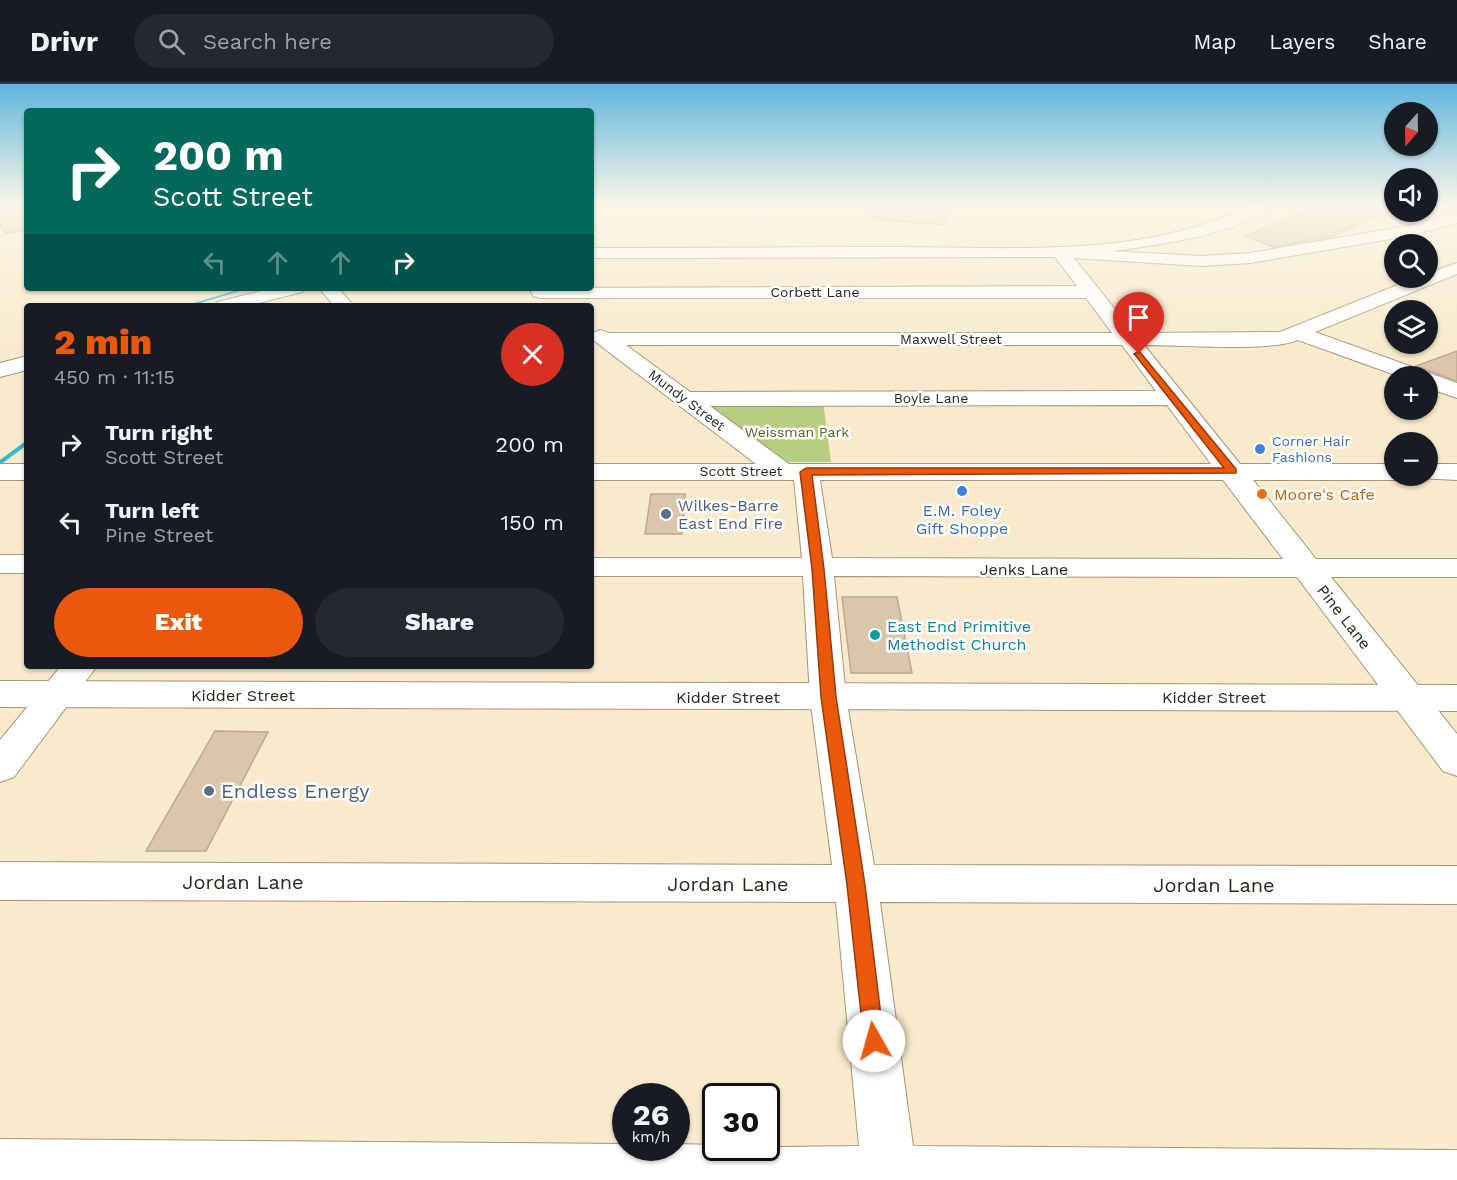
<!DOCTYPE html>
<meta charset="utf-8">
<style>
:root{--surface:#171b24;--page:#242831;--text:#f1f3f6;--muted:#9ea1a6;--line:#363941;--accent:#ea580c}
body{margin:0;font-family:"Work Sans",sans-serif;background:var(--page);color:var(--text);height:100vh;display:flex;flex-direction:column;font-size:22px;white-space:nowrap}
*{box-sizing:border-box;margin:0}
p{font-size:20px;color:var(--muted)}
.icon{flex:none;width:33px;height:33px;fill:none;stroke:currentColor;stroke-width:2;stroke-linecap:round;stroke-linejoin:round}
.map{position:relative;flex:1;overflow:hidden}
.panel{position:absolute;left:24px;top:219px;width:570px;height:366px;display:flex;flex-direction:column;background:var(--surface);border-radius:6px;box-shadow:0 2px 4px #0004}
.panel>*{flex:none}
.hud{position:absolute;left:24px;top:24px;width:570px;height:183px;border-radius:6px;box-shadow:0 2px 4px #0004;background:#00695c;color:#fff;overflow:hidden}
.needle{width:39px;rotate:200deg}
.controls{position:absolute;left:1384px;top:18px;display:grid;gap:12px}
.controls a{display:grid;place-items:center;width:54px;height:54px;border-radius:50%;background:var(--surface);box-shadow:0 2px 4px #0004;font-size:30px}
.speed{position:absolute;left:612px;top:999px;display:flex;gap:12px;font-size:30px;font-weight:700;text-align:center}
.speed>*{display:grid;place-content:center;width:78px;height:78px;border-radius:50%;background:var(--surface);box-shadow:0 2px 4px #0004;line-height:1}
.speed small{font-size:15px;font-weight:400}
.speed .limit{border:3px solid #111;border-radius:9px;background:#fff;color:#111}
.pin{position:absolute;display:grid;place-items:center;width:51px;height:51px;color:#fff;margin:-62px -26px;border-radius:50% 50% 50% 0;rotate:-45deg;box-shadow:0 0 6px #0007}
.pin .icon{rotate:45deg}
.me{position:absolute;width:66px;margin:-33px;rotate:353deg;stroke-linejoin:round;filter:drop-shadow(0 0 4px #0008)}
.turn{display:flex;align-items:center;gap:21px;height:126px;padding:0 30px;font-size:27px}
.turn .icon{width:78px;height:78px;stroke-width:2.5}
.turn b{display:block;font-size:42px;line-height:51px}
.lanes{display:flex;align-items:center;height:57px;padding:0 30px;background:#0003;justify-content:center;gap:30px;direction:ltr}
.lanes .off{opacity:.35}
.round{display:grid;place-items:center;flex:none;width:63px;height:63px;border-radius:32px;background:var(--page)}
.headline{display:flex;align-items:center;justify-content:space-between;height:102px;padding:0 30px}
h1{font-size:36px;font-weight:800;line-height:45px;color:var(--accent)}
.action{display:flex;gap:12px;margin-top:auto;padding:12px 30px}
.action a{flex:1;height:69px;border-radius:36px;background:var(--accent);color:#fff;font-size:24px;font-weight:800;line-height:69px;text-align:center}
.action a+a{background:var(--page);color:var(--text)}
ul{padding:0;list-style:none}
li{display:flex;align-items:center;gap:18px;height:78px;padding:0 30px}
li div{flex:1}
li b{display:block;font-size:22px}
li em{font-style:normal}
header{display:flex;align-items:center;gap:36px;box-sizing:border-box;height:84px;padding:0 30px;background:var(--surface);border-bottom:2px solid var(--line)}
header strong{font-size:28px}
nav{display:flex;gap:33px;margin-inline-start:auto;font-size:21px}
.search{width:420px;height:54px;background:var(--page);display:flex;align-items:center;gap:15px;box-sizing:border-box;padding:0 21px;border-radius:33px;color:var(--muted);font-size:22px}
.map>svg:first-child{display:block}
</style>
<header>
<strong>Drivr</strong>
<div class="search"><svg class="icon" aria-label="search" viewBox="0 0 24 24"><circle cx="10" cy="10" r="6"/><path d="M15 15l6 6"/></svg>Search here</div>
<nav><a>Map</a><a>Layers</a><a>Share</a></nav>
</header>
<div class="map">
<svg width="1457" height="1096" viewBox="0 0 1457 1096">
<rect width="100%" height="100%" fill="#f8eacb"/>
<path fill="#b7cd81" d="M 823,317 L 831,378 L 784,378 L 707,322 Z"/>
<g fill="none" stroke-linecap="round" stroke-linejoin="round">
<path fill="#32b9d0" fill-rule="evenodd" d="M 244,204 L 251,204 L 190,222 L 183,222 Z
M 27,356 L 27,361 L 0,381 L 0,376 Z"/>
</g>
<path fill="#dac6ab" stroke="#bda98f" stroke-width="1.5" d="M 7,121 L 27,121 L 27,146 L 6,149 L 0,142 L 1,124 L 7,123 Z
M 871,121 L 950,121 L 945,141 L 871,135 Z
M 1318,121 L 1350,121 L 1384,128 L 1333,152 L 1273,163 L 1246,152 Z
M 1457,267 L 1457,297 L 1416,282 Z
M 651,410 L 685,410 L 682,450 L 645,450 Z
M 842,513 L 897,513 L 912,589 L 851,589 Z
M 215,647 L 268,648 L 206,767 L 146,767 Z"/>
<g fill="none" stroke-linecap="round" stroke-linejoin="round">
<g stroke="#a29579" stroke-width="2">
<path id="minor" d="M 1457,129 L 1457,139 L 1408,152 L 1250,179 L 1201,182 L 1074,174 L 1134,249 L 1280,248 L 1415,194 L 1428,194 L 1428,189 L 1457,179 L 1457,190 L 1315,248 L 1457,299 L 1457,314 L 1428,304 L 1428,292 L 1398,292 L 1298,256 C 1270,268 1179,261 1144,261 L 1240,380 L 1395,380 L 1395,392 L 1406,392 L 1395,396 L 1253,396 L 1316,475 L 1457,475 L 1457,493 L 1331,493 L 1457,650 L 1457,692 L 1443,687 L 1297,493 L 834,492 L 846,613 L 874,781 L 1457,782 L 1457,820 L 880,818 L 913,1062 L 1457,1066 L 1457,1096 L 0,1096 L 0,1055 L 626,1060 L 626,1064 L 676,1064 L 676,1060 L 716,1061 L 716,1064 L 859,1062 L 836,818 L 0,816 L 0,778 L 832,781 L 810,613 L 803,492 L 591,492 L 591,474 L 802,474 L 794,396 L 591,396 L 591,380 L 756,380 L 593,256 L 591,250 L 600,246 L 609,249 L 1112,249 L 1086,214 L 540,214 L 533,212 L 531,208 L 533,204 L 1077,202 L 1051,168 L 1054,164 L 1201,172 L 1250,169 L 1407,142 ZM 626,261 L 1122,261 L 1156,307 L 690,308 ZM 1167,321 L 1211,380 L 789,380 L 710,322 ZM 820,396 L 1223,396 L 1283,475 L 832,474 Z
M 319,204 L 338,204 L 354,222 L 334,222 Z
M 0,380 L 27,380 L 27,396 L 0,396 Z
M 1428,380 L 1457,380 L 1457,396 L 1419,394 L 1417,392 L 1428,392 Z
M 0,471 L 27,471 L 27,489 L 0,489 Z
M 61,582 L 97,582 L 14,693 L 0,698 L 0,656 Z"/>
</g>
<g stroke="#a29579" stroke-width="2">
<path id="major" d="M 1250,121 L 1269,121 C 1241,156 1105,168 1060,173 L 591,174 L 591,164 C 693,164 795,163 896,163 C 1010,163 1147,175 1250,121 Z
M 273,204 L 304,204 L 302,208 L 247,222 L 214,222 L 217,218 Z
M 27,272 L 27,286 L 0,293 L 0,279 Z
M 0,597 L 1457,601 L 1457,627 L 0,623 Z"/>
</g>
<use href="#minor" fill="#fff" fill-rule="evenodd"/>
<use href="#major" fill="#fff" fill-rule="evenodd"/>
</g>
<linearGradient id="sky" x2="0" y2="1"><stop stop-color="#5fb6de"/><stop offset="0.44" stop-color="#fcf6e8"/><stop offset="1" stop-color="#fcf6e8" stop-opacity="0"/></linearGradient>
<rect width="1457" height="274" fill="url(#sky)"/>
<path fill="#ea580c" stroke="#983908" stroke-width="1.5" d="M 1139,267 L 1236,385 L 1236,389 L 812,391 L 824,485 L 836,613 L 865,801 L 884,957 L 881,965 L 874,968 L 867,965 L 864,957 L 847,801 L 821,613 L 812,485 L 800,388 L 806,384 L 1224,384 L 1136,272 L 1134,270 Z"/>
<g fill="#3f7fe0" stroke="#fff" stroke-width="2">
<circle cx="1260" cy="365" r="6"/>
<circle cx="962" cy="407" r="6"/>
</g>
<circle fill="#e8710a" stroke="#fff" stroke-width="2" cx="1262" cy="410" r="6"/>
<g fill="#5c6f8a" stroke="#fff" stroke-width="2">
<circle cx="666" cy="430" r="6"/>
<circle cx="209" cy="707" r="6"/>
</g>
<circle fill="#0f9aa8" stroke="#fff" stroke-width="2" cx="875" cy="551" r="6"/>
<g text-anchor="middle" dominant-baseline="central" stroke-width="5" stroke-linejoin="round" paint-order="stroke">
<g font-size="14" fill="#2b261a" stroke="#fff">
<text x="815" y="208">Corbett Lane</text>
<text x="951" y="255">Maxwell Street</text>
<text x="931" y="314">Boyle Lane</text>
<text transform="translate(687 316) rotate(37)">Mundy Street</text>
<text x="741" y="387">Scott Street</text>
</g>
<g font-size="14" fill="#4f5f22" stroke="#fff">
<text x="797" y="348">Weissman Park</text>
</g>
<g font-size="14" fill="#366cbe" stroke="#fff" text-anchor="start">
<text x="1272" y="357">Corner Hair<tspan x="1272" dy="16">Fashions</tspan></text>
</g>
<g font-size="16" fill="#c56008" stroke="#fff" text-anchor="start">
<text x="1274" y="410">Moore's Cafe</text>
</g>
<g font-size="16" fill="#4e5e75" stroke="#fff" text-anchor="start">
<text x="678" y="421">Wilkes-Barre<tspan x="678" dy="18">East End Fire</tspan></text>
</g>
<g font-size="16" fill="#366cbe" stroke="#fff">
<text x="962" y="426">E.M. Foley<tspan x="962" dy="18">Gift Shoppe</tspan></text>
</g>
<g font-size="16" fill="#2b261a" stroke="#fff">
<text x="1024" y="485">Jenks Lane</text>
<text transform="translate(1344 533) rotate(52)">Pine Lane</text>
<text x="243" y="611">Kidder Street</text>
<text x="728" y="613">Kidder Street</text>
<text x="1214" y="613">Kidder Street</text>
</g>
<g font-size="16" fill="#0d838f" stroke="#fff" text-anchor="start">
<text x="887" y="542">East End Primitive<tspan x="887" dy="18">Methodist Church</tspan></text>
</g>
<g font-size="20" fill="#4e5e75" stroke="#fff" text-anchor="start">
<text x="221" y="707">Endless Energy</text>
</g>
<g font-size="20" fill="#2b261a" stroke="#fff">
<text x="243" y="798">Jordan Lane</text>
<text x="728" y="800">Jordan Lane</text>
<text x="1214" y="801">Jordan Lane</text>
</g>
</g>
</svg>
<div class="controls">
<a><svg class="needle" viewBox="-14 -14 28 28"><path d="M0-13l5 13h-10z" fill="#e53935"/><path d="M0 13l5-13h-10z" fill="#9ea1a6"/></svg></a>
<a><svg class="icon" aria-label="sound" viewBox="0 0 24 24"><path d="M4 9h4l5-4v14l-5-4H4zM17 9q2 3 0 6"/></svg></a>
<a><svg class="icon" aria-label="search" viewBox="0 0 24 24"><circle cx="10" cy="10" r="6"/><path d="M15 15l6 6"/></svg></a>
<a><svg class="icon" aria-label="layers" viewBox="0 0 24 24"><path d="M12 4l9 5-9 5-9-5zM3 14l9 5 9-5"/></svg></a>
<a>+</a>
<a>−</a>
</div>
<div class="speed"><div>26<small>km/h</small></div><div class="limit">30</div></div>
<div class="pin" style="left:1139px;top:270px;background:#d93025"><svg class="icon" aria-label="arrive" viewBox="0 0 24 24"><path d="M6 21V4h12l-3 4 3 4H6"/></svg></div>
<svg class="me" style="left:874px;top:957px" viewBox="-20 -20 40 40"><circle r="19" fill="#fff"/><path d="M0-13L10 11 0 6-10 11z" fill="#ea580c"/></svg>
<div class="hud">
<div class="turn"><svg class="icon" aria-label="right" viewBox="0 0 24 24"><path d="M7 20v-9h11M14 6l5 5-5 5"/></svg><div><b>200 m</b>Scott Street</div></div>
<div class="lanes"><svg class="icon off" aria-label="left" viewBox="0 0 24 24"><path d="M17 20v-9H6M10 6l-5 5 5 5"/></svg><svg class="icon off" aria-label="ahead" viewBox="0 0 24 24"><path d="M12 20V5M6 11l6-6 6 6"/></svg><svg class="icon off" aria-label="ahead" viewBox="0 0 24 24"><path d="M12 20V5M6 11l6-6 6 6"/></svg><svg class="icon" aria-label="right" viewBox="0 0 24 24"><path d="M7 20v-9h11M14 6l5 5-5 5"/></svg></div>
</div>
<section class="panel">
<div class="headline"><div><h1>2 min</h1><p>450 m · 11:15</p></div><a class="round" style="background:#d93025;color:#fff"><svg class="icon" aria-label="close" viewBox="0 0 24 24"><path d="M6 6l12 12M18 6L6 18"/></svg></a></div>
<ul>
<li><svg class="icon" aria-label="right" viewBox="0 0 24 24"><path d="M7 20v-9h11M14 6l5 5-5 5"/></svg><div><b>Turn right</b><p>Scott Street</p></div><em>200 m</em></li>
<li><svg class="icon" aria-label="left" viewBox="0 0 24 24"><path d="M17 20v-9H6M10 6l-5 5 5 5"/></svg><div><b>Turn left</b><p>Pine Street</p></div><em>150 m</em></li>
</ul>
<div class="action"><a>Exit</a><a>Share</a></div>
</section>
</div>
